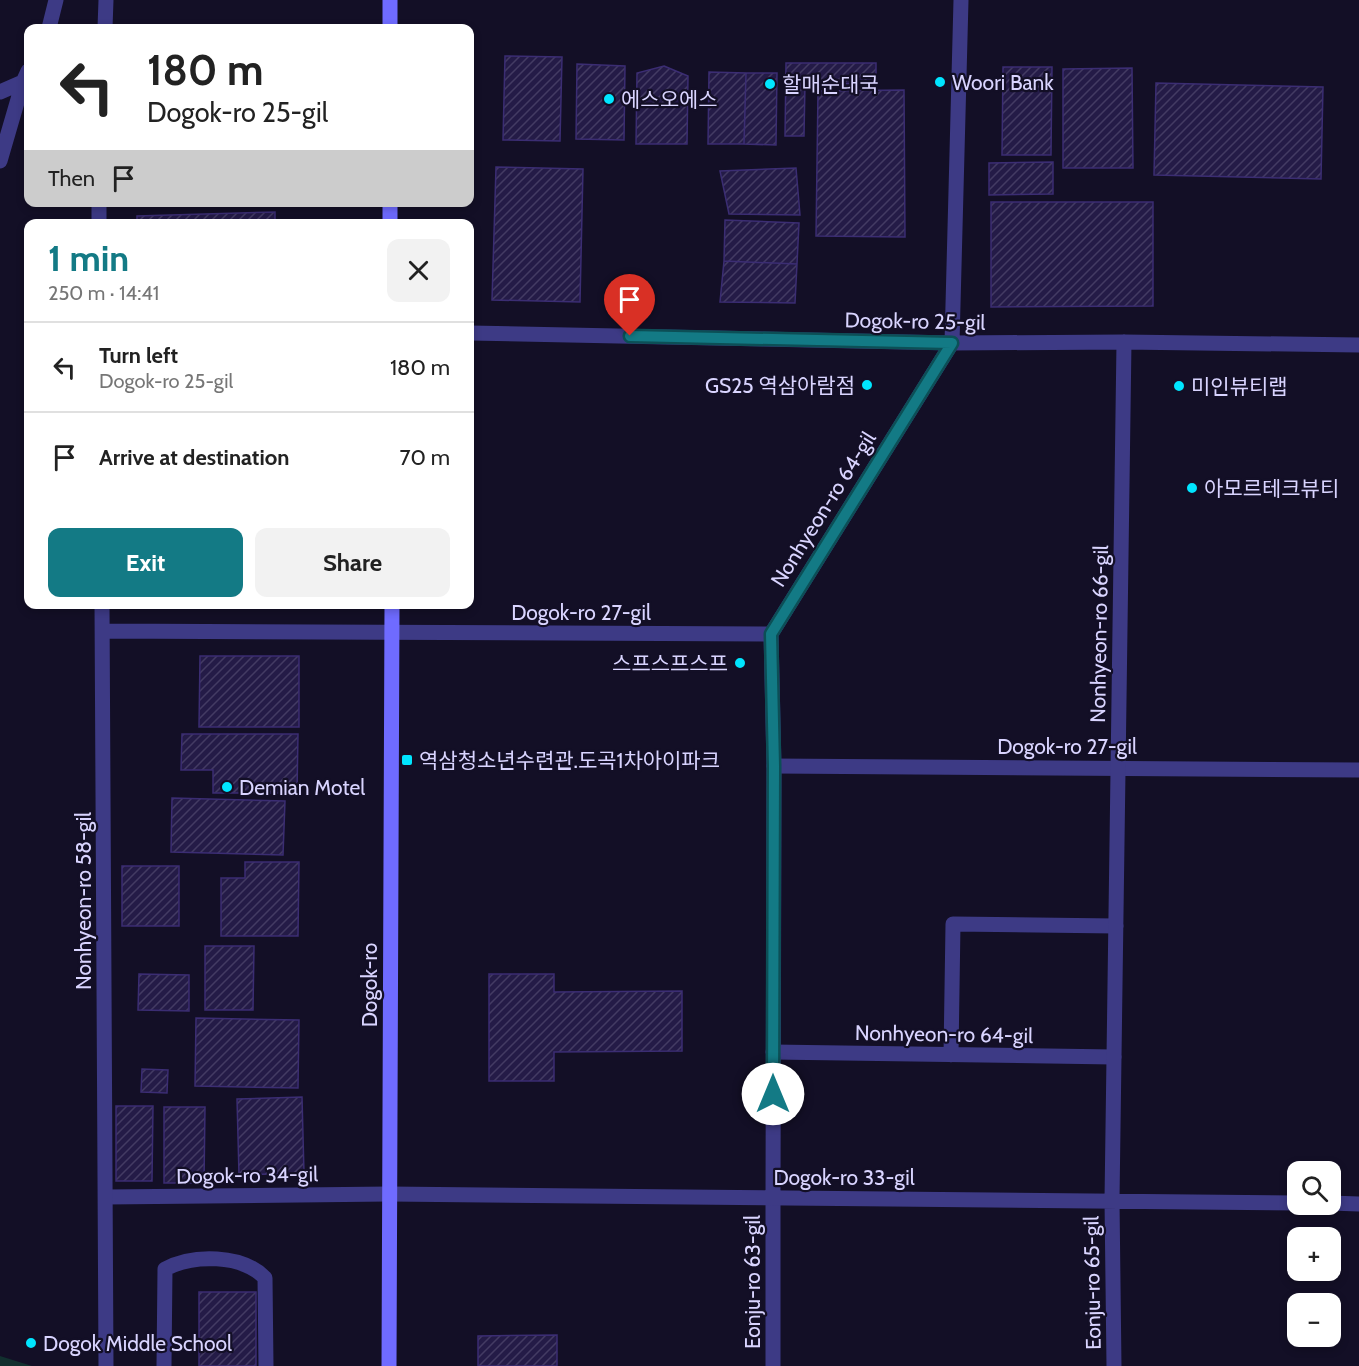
<!DOCTYPE html>
<meta charset="utf-8">
<style>
:root{--surface:#fff;--page:#f2f2f2;--text:#222;--muted:#767676;--line:#e0e0e0;--accent:#137a85}
body{margin:0;font-family:Cabin,"Noto Sans KR",sans-serif;background:var(--page);color:var(--text);height:100vh;display:flex;flex-direction:column;font-size:22px;white-space:nowrap}
*{box-sizing:border-box;margin:0}
p{font-size:20px;color:var(--muted)}
.icon{flex:none;width:33px;height:33px;fill:none;stroke:currentColor;stroke-width:2;stroke-linecap:round;stroke-linejoin:round}
.map{position:relative;flex:1;overflow:hidden}
.details{position:absolute;left:24px;top:219px;width:450px;height:390px;display:flex;flex-direction:column;background:var(--surface);border-radius:12px;box-shadow:0 3px 9px #0003}
.details>*{flex:none}
.hud{position:absolute;left:24px;top:24px;width:450px;height:183px;border-radius:12px;box-shadow:0 3px 9px #0003;background:#fff;color:var(--text);overflow:hidden}
.controls{position:absolute;left:1287px;top:1161px;display:grid;gap:12px}
.controls a{display:grid;place-items:center;width:54px;height:54px;border-radius:12px;background:var(--surface);box-shadow:0 3px 9px #0003;font-size:30px}
.pin{position:absolute;display:grid;place-items:center;width:51px;height:51px;color:#fff;margin:-62px -26px;border-radius:50% 50% 50% 0;rotate:-45deg;box-shadow:0 0 6px #0007}
.pin .icon{rotate:45deg}
.me{position:absolute;width:66px;margin:-33px;rotate:0deg;stroke-linejoin:round;filter:drop-shadow(0 0 4px #0008)}
.turn{display:flex;align-items:center;gap:21px;height:126px;padding:0 24px;font-size:27px}
.turn .icon{width:78px;height:78px;stroke-width:2.5}
.turn b{display:block;font-size:42px;line-height:51px}
.then{display:flex;align-items:center;height:57px;padding:0 24px;background:#0003;gap:12px;font-size:22px}
.round{display:grid;place-items:center;flex:none;width:63px;height:63px;border-radius:12px;background:var(--page)}
.summary{display:flex;align-items:center;justify-content:space-between;height:102px;padding:0 24px}
h1{font-size:36px;font-weight:700;line-height:45px;color:var(--accent)}
.primary-button{display:flex;gap:12px;margin-top:auto;padding:12px 24px}
.primary-button a{flex:1;height:69px;border-radius:12px;background:var(--accent);color:#fff;font-size:24px;font-weight:700;line-height:69px;text-align:center}
.primary-button a+a{background:var(--page);color:var(--text)}
ul{padding:0;list-style:none}
li{display:flex;align-items:center;gap:18px;height:90px;padding:0 24px;border-top:2px solid var(--line)}
li div{flex:1}
li b{display:block;font-size:22px}
li em{font-style:normal}
.map>svg:first-child{display:block}
</style>
<div class="map">
<svg width="1359" height="1366" viewBox="0 0 1359 1366">
<defs>
<pattern id="building-hatch" width="6" height="6" patternUnits="userSpaceOnUse" patternTransform="scale(1.5)"><rect width="6" height="6" fill="#241b47"/><path d="M-1 1l2-2M0 6l6-6M5 7l2-2" fill="none" stroke="#433b63"/></pattern>
</defs>
<rect width="100%" height="100%" fill="#130f26"/>
<path fill="#12302f" d="M 0,1356 L 32,1366 L 0,1366 Z"/>
<path fill="url(#building-hatch)" stroke="#3b2d73" stroke-width="1.5" d="M 505,56 L 562,57 L 560,141 L 503,140 Z
M 786,63 L 876,63 L 876,84 L 805,83 L 804,136 L 785,136 Z
M 577,64 L 625,66 L 624,140 L 576,139 Z
M 664,66 L 688,76 L 687,144 L 636,144 L 637,73 Z
M 1003,67 L 1052,67 L 1051,155 L 1002,155 Z
M 1132,68 L 1133,168 L 1063,168 L 1063,69 Z
M 709,72 L 746,73 L 744,144 L 708,144 Z
M 746,73 L 777,73 L 776,145 L 744,144 Z
M 1156,83 L 1323,87 L 1321,179 L 1154,175 Z
M 904,90 L 905,237 L 816,236 L 818,91 Z
M 1053,162 L 1053,194 L 989,195 L 989,163 Z
M 496,167 L 583,169 L 580,302 L 492,300 Z
M 796,168 L 800,215 L 729,214 L 720,171 Z
M 991,202 L 1153,202 L 1153,306 L 991,307 Z
M 275,212 L 275,224 L 137,224 L 137,216 Z
M 725,220 L 799,223 L 797,264 L 724,261 Z
M 724,261 L 797,264 L 795,303 L 720,302 Z
M 200,656 L 299,656 L 299,727 L 199,727 Z
M 182,734 L 298,734 L 297,793 L 213,793 L 213,770 L 181,770 Z
M 172,798 L 285,801 L 283,855 L 171,852 Z
M 245,862 L 299,862 L 298,936 L 221,936 L 221,878 L 245,878 Z
M 122,866 L 179,866 L 179,926 L 122,926 Z
M 205,946 L 254,946 L 253,1010 L 205,1010 Z
M 139,974 L 189,975 L 189,1011 L 138,1010 Z
M 489,974 L 554,974 L 554,992 L 682,991 L 682,1051 L 554,1052 L 554,1081 L 489,1081 Z
M 196,1018 L 299,1020 L 298,1088 L 195,1086 Z
M 142,1069 L 168,1070 L 167,1093 L 141,1092 Z
M 302,1097 L 304,1173 L 239,1175 L 237,1099 Z
M 116,1106 L 153,1106 L 152,1181 L 116,1181 Z
M 164,1107 L 205,1107 L 204,1183 L 164,1183 Z
M 199,1292 L 256,1292 L 256,1366 L 199,1366 Z
M 557,1335 L 557,1366 L 478,1366 L 478,1336 Z"/>
<g fill="none" stroke-linecap="round" stroke-linejoin="round">
<path stroke="#3d3a85" stroke-width="15" d="M 49,28 L 56,0
M 0,92 L 23,82
M 0,161 L 23,82 L 28,71
M 774,766 L 1359,770
M 773,1052 L 1114,1057
M 951,1055 L 953,924 L 1116,926
M 106,1197 L 389,1194
M 773,1198 L 773,1366
M 164,1366 L 165,1269 C 193,1254 242,1254 265,1278 L 266,1366"/>
<path stroke="#3d3a85" stroke-width="15" d="M 105,28 L 106,0
M 99,202 L 99,224
M 470,333 L 952,343 L 1124,342 L 1359,345
M 102,604 L 106,1366
M 103,631 L 771,634
M 389,1194 L 1298,1203
M 773,1198 L 774,766 L 771,634 L 952,343 L 961,0
M 1330,1203 L 1359,1204
M 1114,1366 L 1112,1200 L 1124,342"/>
<path stroke="#6f6bff" stroke-width="15" d="M 390,0 L 390,28
M 390,202 L 390,224
M 389,1366 L 392,604"/>
</g>
<g fill="none" stroke-linecap="round" stroke-linejoin="round">
<g stroke="#0c4f56" stroke-width="15">
<path id="route" d="M 630,336 L 952,343 L 771,634 L 774,766 L 773,1094"/>
</g>
<use href="#route" stroke="#137a85" stroke-width="10"/>
</g>
<g fill="#00e5ff" stroke="#130f26" stroke-width="2">
<circle cx="940" cy="82" r="6"/>
<circle cx="770" cy="84" r="6"/>
<circle cx="609" cy="99" r="6"/>
<circle cx="867" cy="385" r="6"/>
<circle cx="1179" cy="386" r="6"/>
<circle cx="1192" cy="488" r="6"/>
<circle cx="740" cy="663" r="6"/>
<rect x="401" y="754" width="12" height="12" rx="3"/>
<circle cx="227" cy="787" r="6"/>
<circle cx="31" cy="1343" r="6"/>
</g>
<g text-anchor="middle" dominant-baseline="central" stroke-width="4.5" stroke-linejoin="round" paint-order="stroke">
<g font-size="21" fill="#d9d4ff" stroke="#130f26" text-anchor="start">
<text x="952" y="82">Woori Bank</text>
<text x="782" y="84">할매순대국</text>
<text x="621" y="99">에스오에스</text>
<text x="855" y="385" text-anchor="end">GS25 역삼아람점</text>
<text x="1191" y="386">미인뷰티랩</text>
<text x="1204" y="488">아모르테크뷰티</text>
<text x="728" y="663" text-anchor="end">스프스프스프</text>
<text x="419" y="760">역삼청소년수련관.도곡1차아이파크</text>
<text x="239" y="787">Demian Motel</text>
<text x="43" y="1343">Dogok Middle School</text>
</g>
<g font-size="21" fill="#d9d4ff" stroke="#130f26">
<text transform="translate(915 321) rotate(1)">Dogok-ro 25-gil</text>
<text transform="translate(823 509) rotate(-58)">Nonhyeon-ro 64-gil</text>
<text x="581" y="612">Dogok-ro 27-gil</text>
<text transform="translate(1099 634) rotate(-89)">Nonhyeon-ro 66-gil</text>
<text x="1067" y="746">Dogok-ro 27-gil</text>
<text transform="translate(83 901) rotate(-90)">Nonhyeon-ro 58-gil</text>
<text transform="translate(369 985) rotate(-90)">Dogok-ro</text>
<text transform="translate(944 1034) rotate(1)">Nonhyeon-ro 64-gil</text>
<text transform="translate(247 1175) rotate(-1)">Dogok-ro 34-gil</text>
<text x="844" y="1177">Dogok-ro 33-gil</text>
<text transform="translate(752 1282) rotate(-90)">Eonju-ro 63-gil</text>
<text transform="translate(1092 1283) rotate(-91)">Eonju-ro 65-gil</text>
</g>
</g>
</svg>
<div class="controls">
<a><svg class="icon" aria-label="search" viewBox="0 0 24 24"><circle cx="10" cy="10" r="6"/><path d="M15 15l6 6"/></svg></a>
<a>+</a>
<a>−</a>
</div>
<div class="pin" style="left:630px;top:336px;background:#d93025"><svg class="icon" aria-label="arrive" viewBox="0 0 24 24"><path d="M6 21V4h12l-3 4 3 4H6"/></svg></div>
<svg class="me" style="left:773px;top:1094px" viewBox="-20 -20 40 40"><circle r="19" fill="#fff"/><path d="M0-13L10 11 0 6-10 11z" fill="#137a85"/></svg>
<div class="hud">
<div class="turn"><svg class="icon" aria-label="left" viewBox="0 0 24 24"><path d="M17 20v-9H6M10 6l-5 5 5 5"/></svg><div><b>180 m</b>Dogok-ro 25-gil</div></div>
<div class="then">Then<svg class="icon" aria-label="arrive" viewBox="0 0 24 24"><path d="M6 21V4h12l-3 4 3 4H6"/></svg></div>
</div>
<section class="details">
<div class="summary"><div><h1>1 min</h1><p>250 m · 14:41</p></div><a class="round"><svg class="icon" aria-label="close" viewBox="0 0 24 24"><path d="M6 6l12 12M18 6L6 18"/></svg></a></div>
<ul>
<li><svg class="icon" aria-label="left" viewBox="0 0 24 24"><path d="M17 20v-9H6M10 6l-5 5 5 5"/></svg><div><b>Turn left</b><p>Dogok-ro 25-gil</p></div><em>180 m</em></li>
<li><svg class="icon" aria-label="arrive" viewBox="0 0 24 24"><path d="M6 21V4h12l-3 4 3 4H6"/></svg><div><b>Arrive at destination</b></div><em>70 m</em></li>
</ul>
<div class="primary-button"><a>Exit</a><a>Share</a></div>
</section>
</div>
